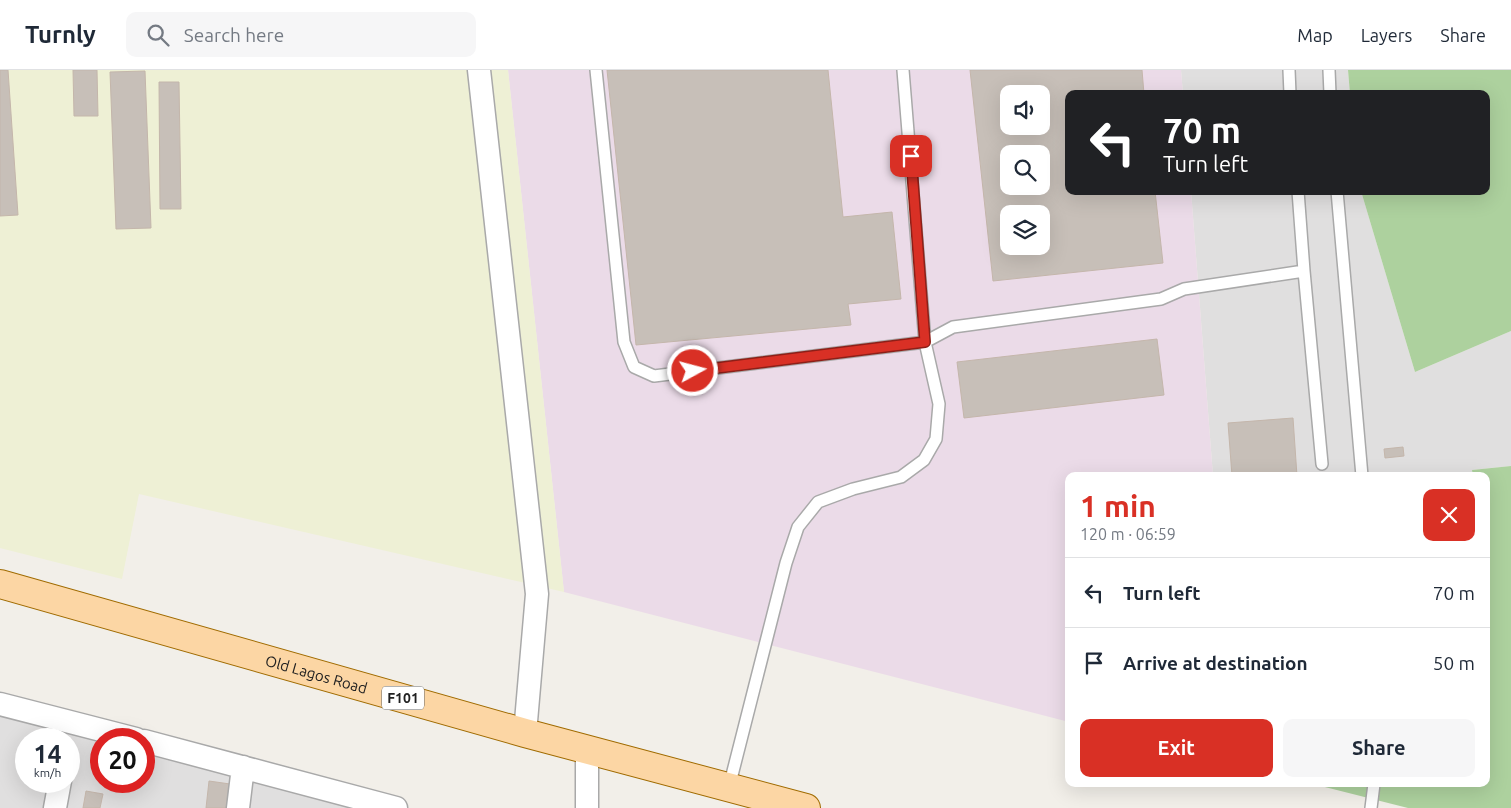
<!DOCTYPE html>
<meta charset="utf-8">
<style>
:root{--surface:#fff;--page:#f6f6f7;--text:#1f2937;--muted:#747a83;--line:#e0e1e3;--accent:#d93025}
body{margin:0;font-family:Ubuntu,sans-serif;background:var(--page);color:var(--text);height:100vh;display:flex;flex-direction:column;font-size:19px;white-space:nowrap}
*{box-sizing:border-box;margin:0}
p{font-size:16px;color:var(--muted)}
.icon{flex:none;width:28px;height:28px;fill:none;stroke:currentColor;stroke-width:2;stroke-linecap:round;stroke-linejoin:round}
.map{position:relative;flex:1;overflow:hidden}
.side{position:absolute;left:1065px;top:402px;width:425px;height:315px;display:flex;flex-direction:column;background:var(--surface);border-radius:10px;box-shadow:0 5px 20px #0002}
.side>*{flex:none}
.top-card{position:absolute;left:1065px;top:20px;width:425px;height:105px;border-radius:10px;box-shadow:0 5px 20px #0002;background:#202124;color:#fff;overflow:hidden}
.tools{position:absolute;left:1000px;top:15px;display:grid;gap:10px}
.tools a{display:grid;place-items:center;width:50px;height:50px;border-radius:10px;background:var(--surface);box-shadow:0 5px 20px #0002;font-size:25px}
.speed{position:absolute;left:15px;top:658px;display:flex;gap:10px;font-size:25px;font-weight:700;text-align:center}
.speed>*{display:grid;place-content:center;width:65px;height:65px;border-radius:50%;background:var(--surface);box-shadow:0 5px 20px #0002;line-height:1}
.speed small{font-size:12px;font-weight:400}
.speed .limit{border:8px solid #d22;background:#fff;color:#111}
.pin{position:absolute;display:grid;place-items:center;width:42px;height:42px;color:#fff;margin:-21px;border-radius:10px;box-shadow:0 2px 8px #0006}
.me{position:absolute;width:55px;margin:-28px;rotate:83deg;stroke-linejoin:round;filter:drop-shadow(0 0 4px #0008)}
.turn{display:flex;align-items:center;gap:18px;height:105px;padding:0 15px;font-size:22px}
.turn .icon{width:65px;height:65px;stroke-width:2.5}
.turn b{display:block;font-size:35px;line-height:42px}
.round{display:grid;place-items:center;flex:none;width:52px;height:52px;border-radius:10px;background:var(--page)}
.headline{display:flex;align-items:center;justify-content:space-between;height:85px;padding:0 15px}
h1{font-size:30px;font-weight:600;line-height:38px;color:var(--accent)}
.primary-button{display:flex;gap:10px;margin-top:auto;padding:10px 15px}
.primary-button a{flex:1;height:58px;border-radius:10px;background:var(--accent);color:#fff;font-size:20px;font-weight:600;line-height:58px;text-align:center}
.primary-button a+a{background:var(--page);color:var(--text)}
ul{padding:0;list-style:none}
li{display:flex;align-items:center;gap:15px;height:70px;padding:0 15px;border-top:1px solid var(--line)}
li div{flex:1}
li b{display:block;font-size:19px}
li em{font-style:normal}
header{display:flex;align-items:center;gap:30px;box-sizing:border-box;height:70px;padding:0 25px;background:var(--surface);border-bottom:1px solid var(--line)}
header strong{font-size:24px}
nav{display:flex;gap:28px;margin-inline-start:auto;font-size:18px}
.search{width:350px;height:45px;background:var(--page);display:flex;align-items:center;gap:12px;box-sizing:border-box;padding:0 18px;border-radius:10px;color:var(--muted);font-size:19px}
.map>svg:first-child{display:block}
</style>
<header>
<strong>Turnly</strong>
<div class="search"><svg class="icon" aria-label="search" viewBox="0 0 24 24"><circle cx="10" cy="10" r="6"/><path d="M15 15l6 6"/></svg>Search here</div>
<nav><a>Map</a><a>Layers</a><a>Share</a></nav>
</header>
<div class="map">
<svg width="1511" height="738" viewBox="0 0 1511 738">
<rect width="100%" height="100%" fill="#f2efe9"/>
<path fill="#e0dfdf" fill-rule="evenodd" d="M 1181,0 L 1348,0 L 1350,24 L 1183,24 Z
M 1191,121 L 1361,121 L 1415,302 L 1511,261 L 1511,396 L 1472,400 L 1473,406 L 1213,406 Z
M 0,639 L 101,669 L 101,711 L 144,711 L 144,678 L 362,738 L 0,738 ZM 26,669 L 69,669 L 69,711 L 26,711 Z"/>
<path fill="#ebdbe8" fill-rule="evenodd" d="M 508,0 L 1181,0 L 1183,24 L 1069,24 L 1069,121 L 1191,121 L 1213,406 L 1069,406 L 1069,652 L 564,522 ZM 1009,24 L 1041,24 L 1041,56 L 1009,56 ZM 1009,84 L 1041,84 L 1041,116 L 1009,116 ZM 1009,144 L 1041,144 L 1041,176 L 1009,176 Z"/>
<path fill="#eef0d5" d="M 0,0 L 508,0 L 564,522 L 139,424 L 122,509 L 0,478 Z"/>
<path fill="#add19e" d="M 1348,0 L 1511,0 L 1511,261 L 1415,302 L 1361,121 L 1486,121 L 1486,24 L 1350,24 Z
M 1511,396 L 1511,738 L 1408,738 L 1313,714 L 1486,714 L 1486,406 L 1473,406 L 1472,400 Z"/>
<path fill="#c7bfb8" stroke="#c4b6ab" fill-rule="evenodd" d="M 0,0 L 8,0 L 18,145 L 0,146 Z
M 73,0 L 97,0 L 98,46 L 74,46 Z
M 607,0 L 828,0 L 843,147 L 892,142 L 901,229 L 848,234 L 851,255 L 636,275 Z
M 970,0 L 1142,0 L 1144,24 L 1069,24 L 1069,121 L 1155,121 L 1163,193 L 993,211 ZM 1009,24 L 1041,24 L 1041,56 L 1009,56 ZM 1009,84 L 1041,84 L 1041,116 L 1009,116 ZM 1009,144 L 1041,144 L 1041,176 L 1009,176 Z
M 145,1 L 151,158 L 116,159 L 110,2 Z
M 159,12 L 179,12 L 181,139 L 160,139 Z
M 1157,269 L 1164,325 L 964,348 L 957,292 Z
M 1293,348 L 1297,406 L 1232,406 L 1228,353 Z
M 1403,377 L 1404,386 L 1385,388 L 1384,379 Z
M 209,711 L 230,714 L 227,738 L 206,738 Z
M 86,721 L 103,724 L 100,738 L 83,738 Z"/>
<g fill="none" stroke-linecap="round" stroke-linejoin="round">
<g stroke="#a9a9a9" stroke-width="14">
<path id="lane" d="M 596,0 L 624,272 L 634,297 L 654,306 L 925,272 L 953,257 L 1161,229 L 1184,219 L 1304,201 L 1298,121
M 1289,0 L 1290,24
M 1329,0 L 1330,24
M 1337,121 L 1362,406
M 1304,201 L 1322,394
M 729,717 L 786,493 L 798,457 L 818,432 L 853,419 L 901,407 L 924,390 L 936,369 L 939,334 L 925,272 L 903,0
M 1371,738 L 1374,714"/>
</g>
<g stroke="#a9a9a9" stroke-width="25">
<path id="street" d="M 479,0 L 537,524 L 525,663
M 0,634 L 136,669
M 144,671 L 396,738
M 587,679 L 587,738
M 55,738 L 60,711
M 238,738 L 243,697"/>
</g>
<g stroke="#a06b00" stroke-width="30">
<g id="primary">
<path id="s1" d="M 0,514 L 525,663 L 806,738"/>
</g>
</g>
<use href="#lane" stroke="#fff" stroke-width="11"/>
<use href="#street" stroke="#fff" stroke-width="22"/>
<use href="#primary" stroke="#fcd6a4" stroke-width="28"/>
</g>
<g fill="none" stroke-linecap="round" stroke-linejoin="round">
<g stroke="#8d1f18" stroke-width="12">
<path id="route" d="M 693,301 L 925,272 L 911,86"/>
</g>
<use href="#route" stroke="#d93025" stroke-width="9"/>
</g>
<g text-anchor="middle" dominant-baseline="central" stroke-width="5" stroke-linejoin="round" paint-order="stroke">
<rect fill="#fff" stroke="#646464" stroke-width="1" x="382" y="616.5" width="42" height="23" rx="4"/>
<g font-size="14" font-weight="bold" fill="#222">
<text x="403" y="628">F101</text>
</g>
<g font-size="15" fill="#222" stroke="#fff">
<text stroke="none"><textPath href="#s1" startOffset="329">Old Lagos Road</textPath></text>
</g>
</g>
</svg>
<div class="tools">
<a><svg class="icon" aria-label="sound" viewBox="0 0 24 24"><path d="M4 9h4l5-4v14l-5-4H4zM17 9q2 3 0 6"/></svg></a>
<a><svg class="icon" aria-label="search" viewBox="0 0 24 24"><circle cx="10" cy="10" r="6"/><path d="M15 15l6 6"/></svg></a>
<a><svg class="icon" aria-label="layers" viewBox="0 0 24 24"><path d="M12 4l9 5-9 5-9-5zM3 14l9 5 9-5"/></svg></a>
</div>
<div class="speed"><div>14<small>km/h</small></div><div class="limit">20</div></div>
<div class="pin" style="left:911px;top:86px;background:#d93025"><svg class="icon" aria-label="arrive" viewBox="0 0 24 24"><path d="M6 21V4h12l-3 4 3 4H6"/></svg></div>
<svg class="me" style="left:693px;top:301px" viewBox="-20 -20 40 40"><circle r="17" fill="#d93025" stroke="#fff" stroke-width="3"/><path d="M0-11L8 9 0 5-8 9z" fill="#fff"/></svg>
<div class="top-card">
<div class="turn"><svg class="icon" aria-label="left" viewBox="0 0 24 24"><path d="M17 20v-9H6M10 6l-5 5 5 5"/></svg><div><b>70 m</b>Turn left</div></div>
</div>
<section class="side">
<div class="headline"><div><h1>1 min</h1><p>120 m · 06:59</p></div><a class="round" style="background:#d93025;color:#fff"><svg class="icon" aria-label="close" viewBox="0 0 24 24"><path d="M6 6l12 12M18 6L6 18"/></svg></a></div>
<ul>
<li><svg class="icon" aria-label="left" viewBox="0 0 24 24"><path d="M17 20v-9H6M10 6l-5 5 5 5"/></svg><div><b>Turn left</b></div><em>70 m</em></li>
<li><svg class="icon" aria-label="arrive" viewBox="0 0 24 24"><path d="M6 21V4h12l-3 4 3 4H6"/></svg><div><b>Arrive at destination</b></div><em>50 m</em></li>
</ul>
<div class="primary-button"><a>Exit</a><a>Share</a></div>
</section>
</div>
